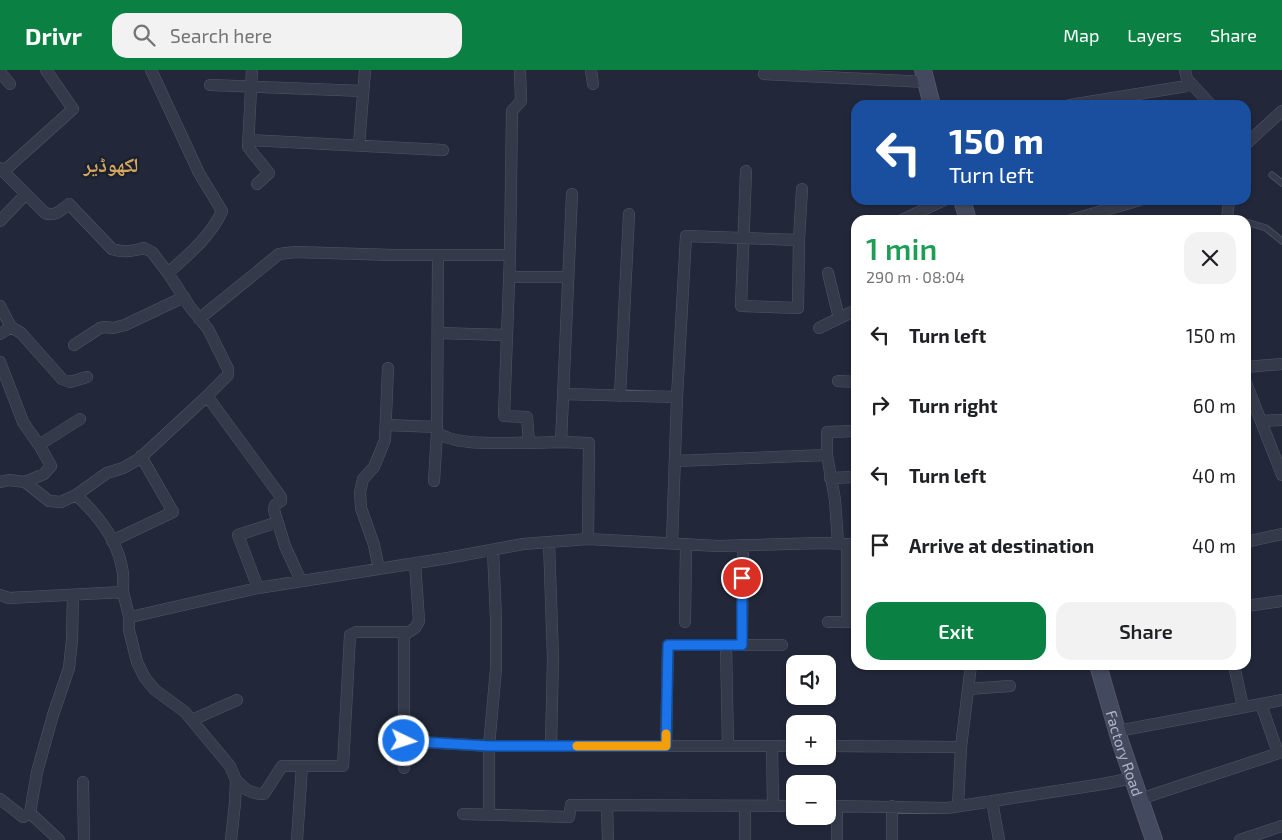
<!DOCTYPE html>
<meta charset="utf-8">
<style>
:root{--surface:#fff;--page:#f2f2f2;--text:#202124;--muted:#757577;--accent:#0b8043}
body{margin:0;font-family:"Exo 2","Noto Naskh Arabic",sans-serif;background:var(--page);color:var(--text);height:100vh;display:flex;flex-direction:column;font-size:19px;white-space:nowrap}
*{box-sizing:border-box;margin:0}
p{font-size:16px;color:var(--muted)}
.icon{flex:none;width:28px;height:28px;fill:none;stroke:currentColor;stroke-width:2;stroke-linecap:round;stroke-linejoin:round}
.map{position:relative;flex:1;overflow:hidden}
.sheet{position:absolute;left:851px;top:145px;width:400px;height:455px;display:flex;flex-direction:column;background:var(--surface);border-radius:15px;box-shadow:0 1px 4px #0004}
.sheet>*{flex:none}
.guide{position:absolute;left:851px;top:30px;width:400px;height:105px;border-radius:15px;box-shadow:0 1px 4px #0004;background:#1a4fa0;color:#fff;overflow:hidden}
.tools{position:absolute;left:786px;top:585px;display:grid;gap:10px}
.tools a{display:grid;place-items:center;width:50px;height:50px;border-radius:10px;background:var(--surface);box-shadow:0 1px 4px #0004;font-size:25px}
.pin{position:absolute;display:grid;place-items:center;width:42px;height:42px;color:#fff;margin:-21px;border:2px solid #fff;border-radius:50%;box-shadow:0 1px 5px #0007}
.me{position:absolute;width:55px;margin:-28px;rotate:94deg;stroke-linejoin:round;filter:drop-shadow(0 0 4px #0008)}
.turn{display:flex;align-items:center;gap:18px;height:105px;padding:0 15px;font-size:22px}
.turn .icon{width:65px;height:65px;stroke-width:2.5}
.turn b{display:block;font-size:35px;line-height:42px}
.round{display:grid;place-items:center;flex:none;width:52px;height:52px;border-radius:15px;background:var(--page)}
.headline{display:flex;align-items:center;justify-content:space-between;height:85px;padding:0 15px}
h1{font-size:30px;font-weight:600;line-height:38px;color:#1e9e55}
.primary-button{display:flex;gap:10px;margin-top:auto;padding:10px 15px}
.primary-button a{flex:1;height:58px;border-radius:15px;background:var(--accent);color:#fff;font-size:20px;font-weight:600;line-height:58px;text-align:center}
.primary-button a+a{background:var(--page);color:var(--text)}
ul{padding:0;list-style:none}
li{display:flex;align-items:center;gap:15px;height:70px;padding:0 15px}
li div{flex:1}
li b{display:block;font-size:19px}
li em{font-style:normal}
header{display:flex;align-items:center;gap:30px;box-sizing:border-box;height:70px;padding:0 25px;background:var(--accent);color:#fff}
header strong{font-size:24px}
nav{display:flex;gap:28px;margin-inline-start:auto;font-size:18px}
.search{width:350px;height:45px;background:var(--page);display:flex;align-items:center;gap:12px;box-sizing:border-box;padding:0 18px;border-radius:15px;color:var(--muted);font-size:19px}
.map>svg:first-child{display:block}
</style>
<header>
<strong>Drivr</strong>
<div class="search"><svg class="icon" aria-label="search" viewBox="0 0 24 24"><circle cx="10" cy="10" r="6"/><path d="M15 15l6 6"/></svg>Search here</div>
<nav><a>Map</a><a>Layers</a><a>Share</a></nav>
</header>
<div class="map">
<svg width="1282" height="770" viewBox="0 0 1282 770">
<rect width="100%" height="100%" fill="#22283a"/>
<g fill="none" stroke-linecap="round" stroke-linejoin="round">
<g stroke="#515566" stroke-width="7">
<path id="service" d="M 1272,105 L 1282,113
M 1227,147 L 1238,150
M 1246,152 L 1266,158 L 1282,171"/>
</g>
<g stroke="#515566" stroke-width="12">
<path id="minor" d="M 151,0 L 199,103 L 222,141 C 211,166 188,185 168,203
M 252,0 L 248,77 L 269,103 L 257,114
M 591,0 L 593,14
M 1185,0 L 1187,9 L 1211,35
M 0,2 L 10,14
M 764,4 L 926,12
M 210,15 L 363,21
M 1070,35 L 1193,15
M 248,70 L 443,80
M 1246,74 L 1282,41
M 359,75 L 365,0
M 0,98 L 45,143 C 56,147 61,140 69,134 L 112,179 C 123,183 134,181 144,178 L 152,182 L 168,203 L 190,237 L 208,259 L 228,299 L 228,305 L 205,328 L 139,389 L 123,398 L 107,403 L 76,425 L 61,432 L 49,431 L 25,412 L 9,410 L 0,412
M 4,101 L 73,39 L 46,0
M 746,101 L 741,236 L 798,238 L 799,170
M 902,150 L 944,130
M 1071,150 L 1140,130
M 1227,150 L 1229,130
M 0,151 L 26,124
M 510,185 L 512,41 L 521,31 L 520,0
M 828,203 L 839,248
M 509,207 L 568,207
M 0,236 L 11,257 L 0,264
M 199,249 L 279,184 L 295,182 L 394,185 L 510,185 L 504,346 L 527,347 L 529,373 C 505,372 455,377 437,362 L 438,185
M 11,257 L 21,263 L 62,309 L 70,312 L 87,307
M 819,258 L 856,240
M 438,263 L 507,265
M 74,275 L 100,258 L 105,257 L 113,258 L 125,255 L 184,227
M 0,292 L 23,352 L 41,378 L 51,396 L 44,404 L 25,412
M 1246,297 L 1282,294
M 838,311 L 856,312
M 1246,313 L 1282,405
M 563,324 L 677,327 L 672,473
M 207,326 L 281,427 L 281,431 L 275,435 L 274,440 L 285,476 L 301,511
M 620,326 L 629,144
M 677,327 L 686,166 L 799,170 L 802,119
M 1261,351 L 1282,350
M 386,355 L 437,357
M 561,372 L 589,373 L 588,469
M 529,373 L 561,372 L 572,124
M 39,375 L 80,349
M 827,385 L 827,362 L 856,361
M 675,391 L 827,385 L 835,430 L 838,473
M 830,408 L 856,407
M 434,411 L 437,362
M 76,425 C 97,444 117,470 122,498 C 124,506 123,515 123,522
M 112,471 L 173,442 L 141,386
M 549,472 L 553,588 L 551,676
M 1246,472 L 1282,464
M 847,474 L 847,552 L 856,552
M 743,475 L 742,575 L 782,575
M 379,499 L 374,475 L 361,438 L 360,422 L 363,409 L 374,397 L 385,370 L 388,298
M 258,518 L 238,465 L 278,452
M 0,525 L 9,528 L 123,522 L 129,546 L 135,546 L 258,518 L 448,488 L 523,474 L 588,469 L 718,476 L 821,473 L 856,474
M 1246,536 L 1282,531
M 129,546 L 129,560 L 137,592 L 145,608 L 155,620 L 185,642 L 230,696 L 236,710 L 235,733 L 231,770
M 685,552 L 686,474
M 828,552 L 847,552
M 726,575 L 728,676
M 1234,595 L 1243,637
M 968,619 L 1010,616
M 1261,634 L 1278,683
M 192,650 L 237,630
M 1118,661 L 1282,630
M 404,671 L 489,676 L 496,599 L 496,549 L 493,480
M 666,676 L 668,575 L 742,575
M 772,676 L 773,736
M 828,676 L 961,677 L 971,595
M 404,698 L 404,562
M 236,710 C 245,719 250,724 264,724 L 282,696 L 343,696 L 350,565 L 356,562 L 409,562 L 415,558 L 419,551 L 415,493
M 83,712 L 84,770
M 0,729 L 23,747 L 30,743 L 37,702 L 53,645 L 69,598 L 72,570 L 73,525
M 1140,729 L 1282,682
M 992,731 L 999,770
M 607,735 L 608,770
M 828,736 L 947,738 L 1103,714 L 1133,708
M 958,736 L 961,677
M 30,743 L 59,770
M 463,744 L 569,747 L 571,735 L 795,736
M 489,745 L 489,676 L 795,676
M 297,770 L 302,696
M 745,770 L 745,736
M 837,770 L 837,736
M 892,770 L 892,736
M 1240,770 L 1282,756"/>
</g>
<g stroke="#515566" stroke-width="18">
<g id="secondary">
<path d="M 923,0 L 932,35"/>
<path d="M 962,130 L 968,150"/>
<path id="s1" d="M 1098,595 L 1120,671 L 1154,770"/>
</g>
</g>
<use href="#service" stroke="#353a4b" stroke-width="5.5"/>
<use href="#minor" stroke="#353a4b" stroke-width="11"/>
<use href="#secondary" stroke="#43495e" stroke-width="16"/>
</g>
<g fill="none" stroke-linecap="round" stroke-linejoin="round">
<g stroke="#114b97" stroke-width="12">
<path id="route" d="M 404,671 L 489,676 L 666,676 L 668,575 L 742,575 L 742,508"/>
</g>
<use href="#route" stroke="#1a73e8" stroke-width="9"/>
<path stroke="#f59e0b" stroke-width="9" d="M 577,676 L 666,676 L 666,664"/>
</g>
<g text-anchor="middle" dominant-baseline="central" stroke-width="5" stroke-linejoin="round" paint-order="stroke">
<g font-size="15" fill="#b1b5c7" stroke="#1b202f">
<text stroke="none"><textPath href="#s1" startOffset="92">Factory Road</textPath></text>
</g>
<g font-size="20" font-weight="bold" fill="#d4a75e" stroke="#1b202f">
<text x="111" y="94">لکھوڈیر</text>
</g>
</g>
</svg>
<div class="tools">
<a><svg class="icon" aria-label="sound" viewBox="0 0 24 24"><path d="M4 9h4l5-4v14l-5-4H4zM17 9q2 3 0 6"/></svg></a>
<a>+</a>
<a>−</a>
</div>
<div class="pin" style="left:742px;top:508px;background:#d93025"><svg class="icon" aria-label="arrive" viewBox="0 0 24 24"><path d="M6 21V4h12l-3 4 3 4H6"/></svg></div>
<svg class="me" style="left:404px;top:671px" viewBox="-20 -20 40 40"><circle r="17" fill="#1a73e8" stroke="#fff" stroke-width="3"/><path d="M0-11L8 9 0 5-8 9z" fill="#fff"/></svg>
<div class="guide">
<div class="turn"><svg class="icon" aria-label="left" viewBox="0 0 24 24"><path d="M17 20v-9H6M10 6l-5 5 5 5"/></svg><div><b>150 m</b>Turn left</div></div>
</div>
<section class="sheet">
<div class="headline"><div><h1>1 min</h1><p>290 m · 08:04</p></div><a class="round"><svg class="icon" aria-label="close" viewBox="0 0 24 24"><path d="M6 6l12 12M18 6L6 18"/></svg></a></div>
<ul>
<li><svg class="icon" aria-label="left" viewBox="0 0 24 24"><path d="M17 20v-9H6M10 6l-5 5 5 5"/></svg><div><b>Turn left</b></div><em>150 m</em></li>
<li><svg class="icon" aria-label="right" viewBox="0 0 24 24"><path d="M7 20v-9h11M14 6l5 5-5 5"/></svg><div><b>Turn right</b></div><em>60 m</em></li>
<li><svg class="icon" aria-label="left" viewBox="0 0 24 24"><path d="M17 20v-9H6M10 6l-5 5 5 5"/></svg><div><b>Turn left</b></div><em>40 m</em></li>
<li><svg class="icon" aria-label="arrive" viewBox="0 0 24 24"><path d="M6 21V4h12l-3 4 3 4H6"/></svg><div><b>Arrive at destination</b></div><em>40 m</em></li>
</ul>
<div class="primary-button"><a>Exit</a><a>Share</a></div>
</section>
</div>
